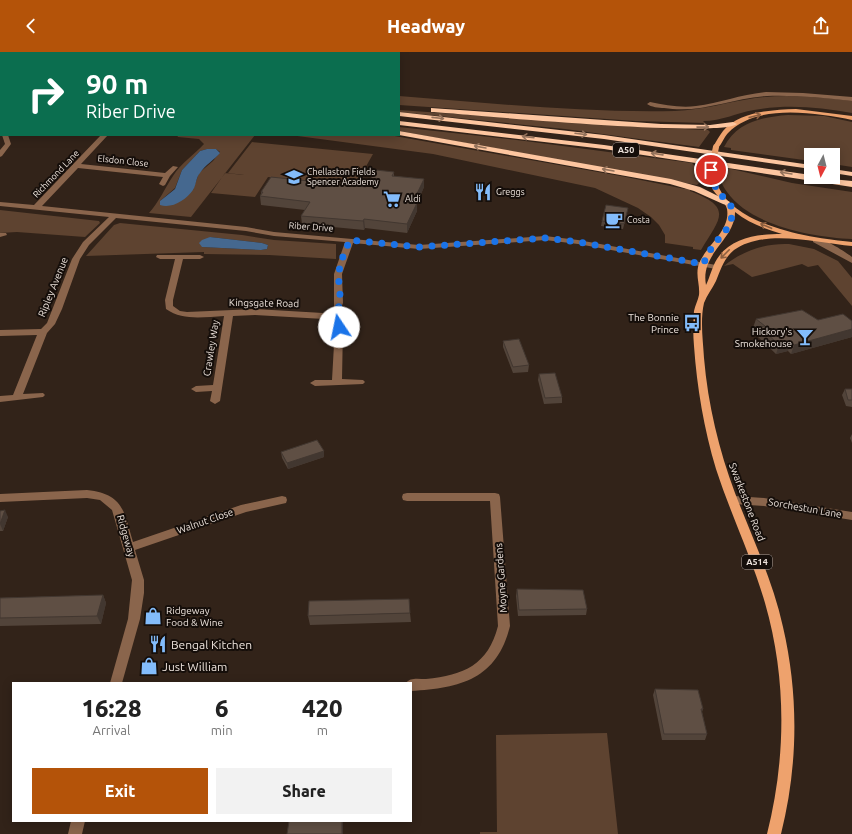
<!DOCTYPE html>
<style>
:root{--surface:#fff;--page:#f2f2f2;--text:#222;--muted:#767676;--accent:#b45309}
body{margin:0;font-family:Ubuntu,sans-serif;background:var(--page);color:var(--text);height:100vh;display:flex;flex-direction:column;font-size:15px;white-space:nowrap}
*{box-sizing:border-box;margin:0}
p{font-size:13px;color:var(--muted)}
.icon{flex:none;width:22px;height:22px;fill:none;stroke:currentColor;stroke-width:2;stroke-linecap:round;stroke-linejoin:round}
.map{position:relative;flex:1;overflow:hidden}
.side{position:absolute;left:12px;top:630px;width:400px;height:140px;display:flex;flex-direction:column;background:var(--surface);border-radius:0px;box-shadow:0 2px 10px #0003}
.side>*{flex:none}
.guide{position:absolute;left:0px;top:0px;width:400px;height:84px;box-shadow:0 2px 10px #0003;background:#0b6e4f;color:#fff;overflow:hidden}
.needle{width:26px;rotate:187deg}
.buttons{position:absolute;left:804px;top:96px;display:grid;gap:8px}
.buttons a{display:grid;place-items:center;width:36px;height:36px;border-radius:0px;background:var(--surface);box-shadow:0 2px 10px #0003;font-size:20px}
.pin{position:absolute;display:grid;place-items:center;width:34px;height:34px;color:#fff;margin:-17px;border:2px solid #fff;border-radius:50%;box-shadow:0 1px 4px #0007}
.me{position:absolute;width:44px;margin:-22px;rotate:349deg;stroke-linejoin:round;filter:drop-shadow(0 0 3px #0008)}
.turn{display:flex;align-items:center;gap:14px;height:84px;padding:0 20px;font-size:18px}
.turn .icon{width:52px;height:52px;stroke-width:2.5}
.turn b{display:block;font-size:28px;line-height:34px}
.eta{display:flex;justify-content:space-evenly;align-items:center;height:68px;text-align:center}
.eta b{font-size:24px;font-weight:800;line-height:28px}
.button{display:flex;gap:8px;margin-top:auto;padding:8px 20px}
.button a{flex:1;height:46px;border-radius:0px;background:var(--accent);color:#fff;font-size:16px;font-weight:800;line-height:46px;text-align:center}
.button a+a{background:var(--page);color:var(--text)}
header{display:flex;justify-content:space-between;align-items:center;height:52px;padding:0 20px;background:var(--accent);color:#fff;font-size:18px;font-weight:800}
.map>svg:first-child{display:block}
</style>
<header><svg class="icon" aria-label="back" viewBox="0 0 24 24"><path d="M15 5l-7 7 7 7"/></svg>Headway<svg class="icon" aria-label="share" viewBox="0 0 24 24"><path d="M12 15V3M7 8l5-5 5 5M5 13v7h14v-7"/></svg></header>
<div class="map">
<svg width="852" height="782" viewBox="0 0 852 782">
<rect width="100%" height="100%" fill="#322319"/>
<path fill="#5e4330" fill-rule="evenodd" d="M 399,44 C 490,51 583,61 675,59 C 703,58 728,50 755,46 C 787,42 820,45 852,49 L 852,61 C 819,55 787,52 754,58 C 736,61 722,69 703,69 L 705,71 L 636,69 L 399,53 Z
M 399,58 L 657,76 L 708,78 L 710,80 L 699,95 L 565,77 L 399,60 Z
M 788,63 L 824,64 L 852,70 L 852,115 L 833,112 L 833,103 L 811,103 L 811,109 L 731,98 L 731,96 L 724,95 C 737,70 762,65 788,63 Z
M 399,75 L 525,89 L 692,111 L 697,116 L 699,131 L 697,133 L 399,79 Z
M 177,83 L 255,83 L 191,165 L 149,161 C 159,150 165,136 173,124 C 181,111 194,103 204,92 L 199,87 L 178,85 ZM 207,97 L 216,97 L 220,100 L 213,109 L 199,121 L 193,138 L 160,149 L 175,136 L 182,118 L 200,99 Z
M 290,83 L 389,83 L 626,125 L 685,137 L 686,136 L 691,137 L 690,139 C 734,156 720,166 701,198 L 693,197 L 693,195 L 665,191 L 665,183 L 659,173 L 651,165 L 638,156 L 595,136 L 433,102 Z
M 252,90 L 373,102 L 355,134 L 268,125 L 255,145 L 211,141 L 225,121 L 244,123 L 228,121 Z
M 727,116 L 792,131 L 852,140 L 852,187 C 813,185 751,174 727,140 C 723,134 719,128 720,120 L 726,121 Z
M 0,158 L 99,169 L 100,171 L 85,185 L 17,180 L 0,181 Z
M 120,171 L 242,183 L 274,188 L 336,192 L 336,207 L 269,203 L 204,202 L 204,200 L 86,204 L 114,173 ZM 210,185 L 262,191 L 268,193 L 267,197 L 261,198 L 202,195 Z
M 789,192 L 814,197 L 838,209 L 852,226 L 852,254 L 818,213 L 808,215 L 802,212 L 752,225 L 733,212 L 724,214 C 742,199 765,191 789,192 Z
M 607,681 L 618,782 L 480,782 L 480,780 L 497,780 L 496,683 Z"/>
<path fill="#45688f" d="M 207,97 L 216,97 L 220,101 C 214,108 205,113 200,121 C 196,125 196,134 193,138 C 186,148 172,157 160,153 L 160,149 L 175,137 L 182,118 L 200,99 Z
M 210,185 L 262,191 L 268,193 L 267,197 L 261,198 L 202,195 L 199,191 L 202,188 Z"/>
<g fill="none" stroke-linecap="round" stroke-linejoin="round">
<path fill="#8a654c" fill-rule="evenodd" d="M 766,40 L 803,41 L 852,45 L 852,49 C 824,46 795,43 767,44 C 731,46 701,62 664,56 C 659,56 651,55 647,52 L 650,50 C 665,53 681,56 696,54 C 720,51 742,42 766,40 Z
M 2,83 L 8,83 L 11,92 L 2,104 L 0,105 L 0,98 L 5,92 Z
M 101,83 L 108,83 L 81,112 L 165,121 L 173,114 L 178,115 L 170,124 L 165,133 L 163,134 L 159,132 L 163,125 L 78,116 L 42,154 L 246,175 L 274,180 L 419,193 L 545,184 L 578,188 L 716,213 L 720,215 L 716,217 L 578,192 L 545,188 L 419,197 L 353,191 L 342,222 L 343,251 L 339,262 L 336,263 L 341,268 L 343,275 L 342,327 L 363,328 L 365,330 L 363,332 L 315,334 L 310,331 L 315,328 L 332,328 L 335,275 L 333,269 L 329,265 L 324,267 L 255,263 L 233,264 L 220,349 L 215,352 L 210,349 L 212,339 L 196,340 L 191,337 L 196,334 L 213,333 L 224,264 C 204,265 183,269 166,257 L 165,248 L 175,207 L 160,207 L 156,205 L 157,203 L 200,203 L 204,205 L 200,207 L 183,207 L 173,248 L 173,254 L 180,259 L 187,260 L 255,257 L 323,261 L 332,258 L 334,255 L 334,222 L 345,190 L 274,184 L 246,179 L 116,166 L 89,193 L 80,207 L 62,257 L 55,272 L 47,281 L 23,342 L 43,341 L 45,343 L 43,345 L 0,350 L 0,344 L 13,343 L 37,283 L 0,284 L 0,278 L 41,277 L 47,271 L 72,207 L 83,190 L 109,165 L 0,154 L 0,150 L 34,153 Z
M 0,181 L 6,181 L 7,183 L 0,185 Z
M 813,186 C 823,185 844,199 852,205 L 852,211 L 813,190 Z
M 87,438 C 124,442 124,460 133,490 L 241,453 L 282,444 L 286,445 L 287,448 L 286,451 L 246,460 L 135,498 L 144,528 L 144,541 L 140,567 L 122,631 L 110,631 L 128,567 L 132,528 L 112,458 L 100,448 L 87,446 L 0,450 L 0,442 Z
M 407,441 L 495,441 L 499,442 L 500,445 L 510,574 C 497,627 461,636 411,639 L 411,631 L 406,631 C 410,625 419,627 426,627 C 464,623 488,613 498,574 L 490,449 L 407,449 L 403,448 L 402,445 L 403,442 Z
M 734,444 L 764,446 L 852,460 L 852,468 L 764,454 L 734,452 L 730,451 L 729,448 L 730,445 Z
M 71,769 L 85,769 L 82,782 L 68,782 Z"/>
<path fill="#eea26d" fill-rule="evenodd" d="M 796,57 L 852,64 L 852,68 C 816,61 757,51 728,81 C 724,85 722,92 718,96 L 713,95 C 716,90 719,84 723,79 C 740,59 772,58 796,57 Z
M 709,117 L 714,118 C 716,124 717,130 719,136 C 737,175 815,187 852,190 L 852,194 C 818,191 764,176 734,198 C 724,206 721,217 716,229 C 712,237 707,243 704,251 C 700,269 703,288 704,306 C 708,353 719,398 735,441 C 752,485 773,529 783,575 C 799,644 798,714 781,782 L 767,782 C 786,707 787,627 765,551 C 752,506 731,463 716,417 C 704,377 697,336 694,294 C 693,283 693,271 694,259 C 695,254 698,248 699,243 C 700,233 696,225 698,215 C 703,195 731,180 727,157 C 726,151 717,144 713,138 C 710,132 709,124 708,118 ZM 735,160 C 749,171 765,177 782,182 C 759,182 731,185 717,207 C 712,215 710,225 706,233 C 700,201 735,188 735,160 Z"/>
<path fill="#fdc6a0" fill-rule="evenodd" d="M 0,45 L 1,45 L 1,49 L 0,49 Z
M 431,56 L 661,72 L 710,73 L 733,70 L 737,72 C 721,86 472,63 434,60 L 431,60 Z
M 399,60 L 604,83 L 811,113 L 811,117 L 604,87 L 399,64 Z
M 399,69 L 604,93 L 811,123 L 811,125 L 852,129 L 852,135 L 604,97 L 399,73 Z
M 399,79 L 671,127 L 700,135 L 730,150 L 726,153 L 723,152 L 694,139 L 670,132 L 399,83 Z
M 833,117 L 852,120 L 852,124 L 833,121 Z"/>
<path stroke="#eea26d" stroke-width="6" d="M 711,118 L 716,95"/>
</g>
<path fill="#52443a" d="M 394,120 L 394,124 L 424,127 L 424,135 L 417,151 L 417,159 L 407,181 L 365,176 L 364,178 L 302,172 L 301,164 L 305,158 L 261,153 L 260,144 L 261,142 L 261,140 L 366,135 Z
M 628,156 L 623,177 L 601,174 L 602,169 Z
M 756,267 L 852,269 L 852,285 L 791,302 L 788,299 L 776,302 L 757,284 L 758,280 L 753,276 Z
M 503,289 L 529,313 L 528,320 L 513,321 L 503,295 Z
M 539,322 L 562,345 L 562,351 L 544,352 L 538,328 Z
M 845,337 L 852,337 L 852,355 L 846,354 L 842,343 Z
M 852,382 L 852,391 L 850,386 Z
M 324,399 L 324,405 L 288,417 L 282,406 L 281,400 Z
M 0,459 L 8,465 L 3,479 L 0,479 Z
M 517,537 L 587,557 L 586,563 L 518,564 L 516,544 Z
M 103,543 L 106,551 L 101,572 L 0,574 L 0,546 Z
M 410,561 L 411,570 L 310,573 L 308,564 Z
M 655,637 L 703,657 L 702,660 L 707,682 L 705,688 L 662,688 L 653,643 Z"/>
<path fill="#423730" d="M 424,127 L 424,135 L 417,151 L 417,159 L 407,181 L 407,172 L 413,150 Z
M 364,167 L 365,176 L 364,178 L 363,169 Z
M 852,277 L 852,285 L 791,302 L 794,293 Z
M 791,290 L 788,299 L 776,302 L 779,293 Z
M 324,399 L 324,405 L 288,417 L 287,411 Z
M 5,458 L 8,465 L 3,479 L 0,472 Z
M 103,543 L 106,551 L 101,572 L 97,564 Z
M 342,769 L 343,769 L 343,782 L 342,782 Z"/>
<path fill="#5f4f44" stroke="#423730" d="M 376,118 L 394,120 L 392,124 L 424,127 L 413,150 L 417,151 L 407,172 L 364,167 L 363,169 L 301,164 L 310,150 L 260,144 L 263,140 L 261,140 L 271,125 L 366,135 Z
M 606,153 L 628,156 L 624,172 L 602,169 Z
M 802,258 L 818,268 L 843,262 L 852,269 L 852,277 L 794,293 L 791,290 L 779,293 L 760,275 L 765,274 L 756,267 Z
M 519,287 L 529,313 L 513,315 L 503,289 Z
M 555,321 L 562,345 L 545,346 L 539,322 Z
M 845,337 L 852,337 L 852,348 L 848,348 Z
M 317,388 L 324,399 L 287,411 L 281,400 Z
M 5,458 L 0,472 L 0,459 Z
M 517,537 L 583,538 L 587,557 L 519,558 Z
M 103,543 L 97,564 L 0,566 L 0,546 Z
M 409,547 L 410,561 L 308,564 L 309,549 Z
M 655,637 L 698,638 L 703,657 L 701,657 L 707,682 L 664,682 Z
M 289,769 L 342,769 L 342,782 L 287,782 Z"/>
<defs><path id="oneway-shaft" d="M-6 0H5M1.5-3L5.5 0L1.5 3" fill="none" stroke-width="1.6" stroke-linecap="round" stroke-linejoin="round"/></defs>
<g stroke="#8c5f40">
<use href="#oneway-shaft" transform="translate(755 64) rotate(-15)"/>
<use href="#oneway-shaft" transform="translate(766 174) rotate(-157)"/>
<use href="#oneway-shaft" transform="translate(725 202) rotate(135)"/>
</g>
<g stroke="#95735c">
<use href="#oneway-shaft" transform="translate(438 66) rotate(6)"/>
<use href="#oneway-shaft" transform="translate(703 75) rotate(-1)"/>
<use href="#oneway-shaft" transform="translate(581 82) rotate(7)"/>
<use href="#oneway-shaft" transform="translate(528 85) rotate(-173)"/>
<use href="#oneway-shaft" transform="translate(480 95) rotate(-170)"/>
<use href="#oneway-shaft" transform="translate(657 102) rotate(-172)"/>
<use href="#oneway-shaft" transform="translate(608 118) rotate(-170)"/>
<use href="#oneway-shaft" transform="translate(786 121) rotate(-171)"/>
</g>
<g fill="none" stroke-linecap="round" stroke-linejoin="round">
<path stroke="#1a73e8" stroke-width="7" stroke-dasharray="0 12.6" d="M 339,275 L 337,268 L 332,263 C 346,254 337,235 339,221 C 340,210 345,199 350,188 L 419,195 L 545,186 L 578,190 L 703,212 L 712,195 L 726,178 L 732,165 L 731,154 L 716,137 L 711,118"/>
</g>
<defs>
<g id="school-bare" transform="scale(1.38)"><path d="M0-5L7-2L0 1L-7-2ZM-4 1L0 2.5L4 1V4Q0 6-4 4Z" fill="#83bcfb" stroke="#150e0a" stroke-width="2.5" paint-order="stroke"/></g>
<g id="restaurant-bare" transform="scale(1.38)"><path d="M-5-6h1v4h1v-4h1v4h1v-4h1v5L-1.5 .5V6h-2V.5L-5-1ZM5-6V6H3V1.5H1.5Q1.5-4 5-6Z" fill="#83bcfb" stroke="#150e0a" stroke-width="2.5" paint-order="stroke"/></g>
<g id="supermarket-bare" transform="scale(1.38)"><path d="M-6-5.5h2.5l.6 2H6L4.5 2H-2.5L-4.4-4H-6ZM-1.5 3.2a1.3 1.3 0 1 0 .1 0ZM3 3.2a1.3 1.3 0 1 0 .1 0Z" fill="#83bcfb" stroke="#150e0a" stroke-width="2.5" paint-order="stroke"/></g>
<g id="cafe-bare" transform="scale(1.38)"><path d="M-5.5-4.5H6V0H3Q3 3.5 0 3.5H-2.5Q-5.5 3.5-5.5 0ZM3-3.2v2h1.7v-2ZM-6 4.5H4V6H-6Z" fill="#83bcfb" stroke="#150e0a" stroke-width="2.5" paint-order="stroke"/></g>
<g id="bus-bare" transform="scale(1.38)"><path d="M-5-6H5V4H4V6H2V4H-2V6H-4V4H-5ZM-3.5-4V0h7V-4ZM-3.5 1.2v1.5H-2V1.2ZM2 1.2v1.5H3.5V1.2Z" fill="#83bcfb" stroke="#150e0a" stroke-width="2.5" paint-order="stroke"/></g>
<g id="bar-bare" transform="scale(1.38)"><path d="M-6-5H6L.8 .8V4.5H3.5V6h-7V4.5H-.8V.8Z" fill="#83bcfb" stroke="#150e0a" stroke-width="2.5" paint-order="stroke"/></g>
<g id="shop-bare" transform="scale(1.38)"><path d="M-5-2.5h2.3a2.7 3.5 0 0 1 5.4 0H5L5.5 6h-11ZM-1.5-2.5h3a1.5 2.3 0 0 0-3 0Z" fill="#83bcfb" stroke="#150e0a" stroke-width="2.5" paint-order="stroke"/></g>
</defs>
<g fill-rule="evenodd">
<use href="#school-bare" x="294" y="125"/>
<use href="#restaurant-bare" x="483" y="140"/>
<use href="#supermarket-bare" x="392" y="147"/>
<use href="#cafe-bare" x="614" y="168"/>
<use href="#bus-bare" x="692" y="271"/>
<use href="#bar-bare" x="805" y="285"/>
<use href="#shop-bare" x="153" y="564"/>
<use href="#restaurant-bare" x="158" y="592"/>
<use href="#shop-bare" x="149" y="614"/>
</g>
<g text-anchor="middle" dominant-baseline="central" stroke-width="4" stroke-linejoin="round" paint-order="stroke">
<g fill="#150e0a" stroke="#aca29c" stroke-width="1">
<rect x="613" y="91" width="26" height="14" rx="3"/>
<rect x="742" y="503" width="30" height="14" rx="3"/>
</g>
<g font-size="9" font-weight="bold" fill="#ece2db">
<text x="626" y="98">A50</text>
<text x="757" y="510">A514</text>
</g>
<g font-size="9" fill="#ece2db" stroke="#150e0a">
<text transform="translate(123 109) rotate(6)">Elsdon Close</text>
<text transform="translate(56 122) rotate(-46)">Richmond Lane</text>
<text transform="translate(311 175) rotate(4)">Riber Drive</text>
</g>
<g font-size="9" fill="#ece2db" stroke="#150e0a" text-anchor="start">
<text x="307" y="120">Chellaston Fields<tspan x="307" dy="10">Spencer Academy</tspan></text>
<text x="496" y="140">Greggs</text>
<text x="405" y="147">Aldi</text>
<text x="627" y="168">Costa</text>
</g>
<g font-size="10" fill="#ece2db" stroke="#150e0a">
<text transform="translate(53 235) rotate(-68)">Ripley Avenue</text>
<text transform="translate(264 251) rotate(1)">Kingsgate Road</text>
<text transform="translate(211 296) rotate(-81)">Crawley Way</text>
<text transform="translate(747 450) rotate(69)">Swarkestone Road</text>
<text transform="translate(805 456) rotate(10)">Sorchestun Lane</text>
<text transform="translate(205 469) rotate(-19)">Walnut Close</text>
<text transform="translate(126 484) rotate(74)">Ridgeway</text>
<text transform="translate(501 526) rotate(-94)">Moyne Gardens</text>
</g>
<g font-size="10" fill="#ece2db" stroke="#150e0a" text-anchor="end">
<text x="679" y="265">The Bonnie<tspan x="679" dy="12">Prince</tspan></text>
<text x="792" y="279">Hickory's<tspan x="792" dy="12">Smokehouse</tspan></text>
<text x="166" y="558" text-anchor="start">Ridgeway<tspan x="166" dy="12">Food &amp; Wine</tspan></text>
</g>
<g font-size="12" fill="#ece2db" stroke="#150e0a" text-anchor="start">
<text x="171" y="592">Bengal Kitchen</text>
<text x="162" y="614">Just William</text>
</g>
</g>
</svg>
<div class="buttons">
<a><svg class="needle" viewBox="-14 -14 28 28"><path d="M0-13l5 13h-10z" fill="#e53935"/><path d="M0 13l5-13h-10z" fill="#767676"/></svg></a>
</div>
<div class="pin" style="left:711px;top:118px;background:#d93025"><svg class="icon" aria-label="arrive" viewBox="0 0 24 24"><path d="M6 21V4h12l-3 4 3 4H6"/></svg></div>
<svg class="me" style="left:339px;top:275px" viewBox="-20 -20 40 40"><circle r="19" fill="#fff"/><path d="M0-13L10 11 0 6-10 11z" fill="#1a73e8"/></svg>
<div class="guide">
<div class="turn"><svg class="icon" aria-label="right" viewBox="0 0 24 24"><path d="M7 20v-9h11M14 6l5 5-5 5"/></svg><div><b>90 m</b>Riber Drive</div></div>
</div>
<section class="side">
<div class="eta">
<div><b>16:28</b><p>Arrival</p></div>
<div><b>6</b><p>min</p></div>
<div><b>420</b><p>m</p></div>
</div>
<div class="button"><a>Exit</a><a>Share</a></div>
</section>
</div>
